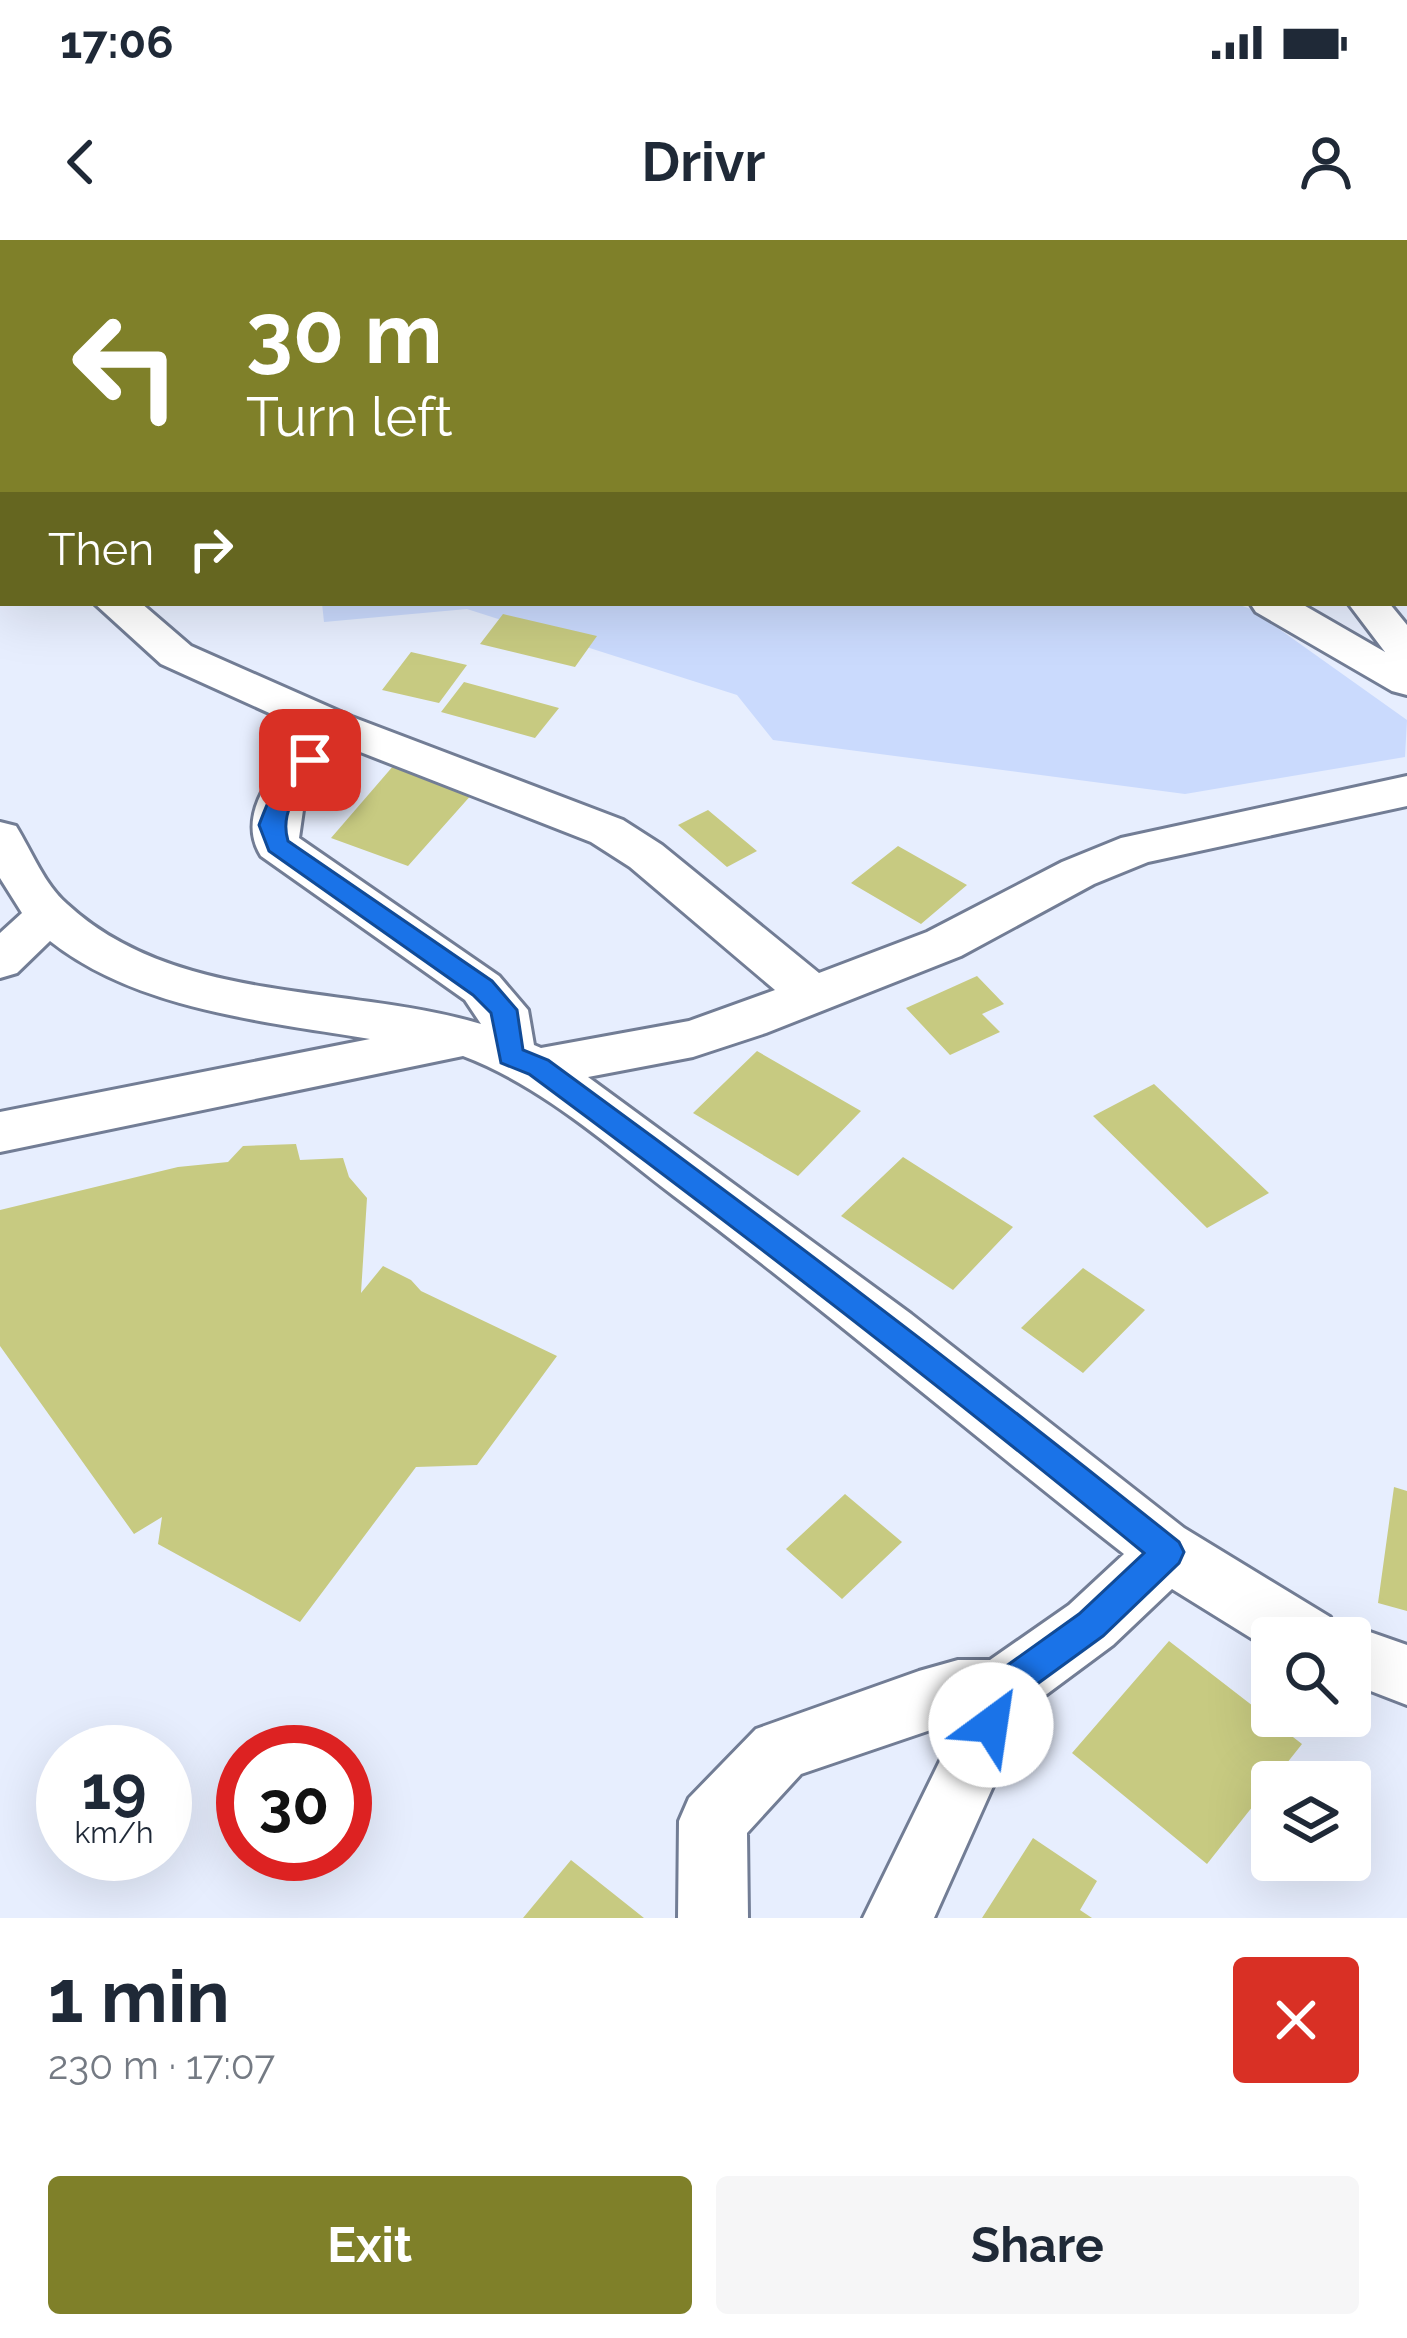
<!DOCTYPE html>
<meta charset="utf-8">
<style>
:root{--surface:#fff;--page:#f6f6f7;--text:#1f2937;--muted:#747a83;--accent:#7f8029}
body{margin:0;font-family:Raleway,sans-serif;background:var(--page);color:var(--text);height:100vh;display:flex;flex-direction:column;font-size:45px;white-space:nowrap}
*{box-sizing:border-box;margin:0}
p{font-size:39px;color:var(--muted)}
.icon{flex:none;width:66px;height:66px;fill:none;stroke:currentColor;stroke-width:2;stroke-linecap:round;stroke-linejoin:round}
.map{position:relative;height:1678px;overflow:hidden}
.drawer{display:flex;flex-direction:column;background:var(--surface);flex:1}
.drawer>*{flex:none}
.guide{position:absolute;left:0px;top:0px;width:1407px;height:366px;box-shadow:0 12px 48px #0002;background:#7f8029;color:#fff;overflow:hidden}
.tools{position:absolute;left:1251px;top:1377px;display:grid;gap:24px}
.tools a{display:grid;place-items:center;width:120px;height:120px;border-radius:12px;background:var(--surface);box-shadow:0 12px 48px #0002;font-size:60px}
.speed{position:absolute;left:36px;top:1485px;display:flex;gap:24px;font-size:60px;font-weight:700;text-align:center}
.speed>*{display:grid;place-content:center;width:156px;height:156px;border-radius:50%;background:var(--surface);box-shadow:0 12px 48px #0002;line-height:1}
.speed small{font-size:30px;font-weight:400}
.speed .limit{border:18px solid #d22;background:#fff;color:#111}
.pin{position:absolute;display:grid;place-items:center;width:102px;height:102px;color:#fff;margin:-51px;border-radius:24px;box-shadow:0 6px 18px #0006}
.me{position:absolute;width:132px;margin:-66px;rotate:31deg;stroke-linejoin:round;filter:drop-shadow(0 0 9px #0008)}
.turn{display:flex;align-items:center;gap:42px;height:252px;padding:0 48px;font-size:54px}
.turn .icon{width:156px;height:156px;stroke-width:2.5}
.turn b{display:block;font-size:84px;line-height:102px}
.then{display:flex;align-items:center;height:114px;padding:0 48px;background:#0003;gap:24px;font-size:45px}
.round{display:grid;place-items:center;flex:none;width:126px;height:126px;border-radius:12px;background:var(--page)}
.overview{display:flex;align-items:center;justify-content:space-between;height:204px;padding:0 48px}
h1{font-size:72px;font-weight:700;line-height:90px}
.primary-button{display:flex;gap:24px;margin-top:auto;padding:24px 48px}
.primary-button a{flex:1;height:138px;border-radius:12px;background:var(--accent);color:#fff;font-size:48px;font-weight:700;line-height:138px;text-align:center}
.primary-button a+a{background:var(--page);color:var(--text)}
.status{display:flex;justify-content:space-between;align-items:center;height:84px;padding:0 60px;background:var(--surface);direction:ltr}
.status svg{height:33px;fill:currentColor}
header{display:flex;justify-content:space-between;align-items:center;height:156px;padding:0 48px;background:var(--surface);font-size:54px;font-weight:700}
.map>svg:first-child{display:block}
</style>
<div class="status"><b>17:06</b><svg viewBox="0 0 49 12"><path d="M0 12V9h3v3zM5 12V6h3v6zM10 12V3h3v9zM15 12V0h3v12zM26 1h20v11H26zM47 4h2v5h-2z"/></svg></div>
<header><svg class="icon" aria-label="back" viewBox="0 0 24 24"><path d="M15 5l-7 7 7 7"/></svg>Drivr<svg class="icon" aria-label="person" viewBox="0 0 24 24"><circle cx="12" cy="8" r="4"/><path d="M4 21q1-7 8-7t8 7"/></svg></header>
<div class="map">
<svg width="1407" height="1678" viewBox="0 0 1407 1678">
<rect width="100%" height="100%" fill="#e7eefe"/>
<path fill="#cadafd" d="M 322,363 L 1234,363 L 1251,369 L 1407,480 L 1405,517 L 1185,554 L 773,500 L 737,455 L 467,369 L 324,382 Z"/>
<path fill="#c7ca81" d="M 503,374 L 597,396 L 575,427 L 480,404 Z
M 411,412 L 467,425 L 439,463 L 382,450 Z
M 464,442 L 559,468 L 535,498 L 441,472 Z
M 394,525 L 473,553 L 408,626 L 331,598 Z
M 708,570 L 757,611 L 727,627 L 678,585 Z
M 898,606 L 967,645 L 921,684 L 851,643 Z
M 977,736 L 1004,764 L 982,774 L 1000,792 L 950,815 L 906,768 Z
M 757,811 L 861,871 L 798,936 L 693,873 Z
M 1154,844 L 1269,953 L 1207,988 L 1093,876 Z
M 296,904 L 300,920 L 343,918 L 349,937 L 367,958 L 361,1053 L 383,1026 L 411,1040 L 421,1051 L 557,1116 L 477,1225 L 416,1227 L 300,1382 L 158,1304 L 162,1277 L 134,1294 L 0,1106 L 0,970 L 178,927 L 228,922 L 243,906 Z
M 903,917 L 1013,987 L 953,1050 L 841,976 Z
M 1083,1028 L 1145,1070 L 1083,1133 L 1021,1088 Z
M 1394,1247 L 1407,1251 L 1407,1371 L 1378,1363 Z
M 845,1254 L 902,1302 L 842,1359 L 786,1309 Z
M 1169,1401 L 1302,1504 L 1207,1624 L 1072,1513 Z
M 1033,1598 L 1097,1641 L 1080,1670 L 1092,1678 L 982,1678 Z
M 571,1620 L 644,1678 L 523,1678 Z"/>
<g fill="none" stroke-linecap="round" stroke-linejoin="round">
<g stroke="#727d95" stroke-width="6">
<path id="minor" d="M 620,0 L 654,0 L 656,3 L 622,3 Z
M 924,0 L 958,0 L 960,3 L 926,3 Z
M 1117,0 L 1162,0 L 1164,3 L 1119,3 Z
M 1334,0 L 1366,0 L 1366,3 L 1334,3 Z
M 1407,6 L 1407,26 L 1404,27 L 1404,7 Z
M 1404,136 L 1407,137 L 1407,159 L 1404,158 Z
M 0,155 L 3,156 L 3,179 L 0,178 Z
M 3,299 L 3,326 L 0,327 L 0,300 Z
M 94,363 L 141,363 L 191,406 L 352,477 L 623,580 L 662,605 L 819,733 L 927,692 L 1062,622 L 1121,598 L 1407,536 L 1407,566 L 1148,622 L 1094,644 L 961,716 L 766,793 L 693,817 L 588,837 L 911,1074 L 1184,1288 L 1330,1377 L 1336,1390 L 1350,1385 L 1407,1405 L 1407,1465 L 1350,1443 L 1350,1398 L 1272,1398 L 1272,1411 L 1172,1349 L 1113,1405 L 1028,1468 L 934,1678 L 863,1678 L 960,1480 L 801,1534 L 747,1593 L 748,1678 L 678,1678 L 679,1581 L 689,1558 L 756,1489 L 919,1431 L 958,1420 L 990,1420 L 1069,1365 L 1124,1314 C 973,1196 827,1071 674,956 C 607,905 542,846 463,816 L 0,912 L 0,872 L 370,799 C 265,781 137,770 50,701 L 17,733 L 0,738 L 0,693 L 22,673 L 0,638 L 0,582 L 16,586 C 32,612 44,644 67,664 C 176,765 347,744 481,784 L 465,760 L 261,616 C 233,571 281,523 309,491 L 161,424 ZM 345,506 L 591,602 L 630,627 L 775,750 L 689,781 L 541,808 L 534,805 L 528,770 L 499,736 L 299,598 L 305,556 Z
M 1250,363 L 1300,363 L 1385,412 L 1348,363 L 1389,363 L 1407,385 L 1407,455 L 1392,451 L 1256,372 Z"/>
</g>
<use href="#minor" fill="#fff" fill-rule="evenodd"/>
</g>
<path fill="#1a73e8" stroke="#114b97" stroke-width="3" d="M 310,512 L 322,520 C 304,545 278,568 288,601 L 492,741 L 517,770 L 523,810 L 548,820 C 762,976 972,1136 1179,1302 L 1184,1312 L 1179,1323 L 1103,1396 L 1015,1460 L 1003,1497 L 991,1501 L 978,1497 L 973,1485 L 988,1439 L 1079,1374 L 1144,1313 C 943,1148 738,989 529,834 L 501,823 L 491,773 L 473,755 L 269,611 L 259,585 C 269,559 282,522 310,512 Z"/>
</svg>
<div class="tools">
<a><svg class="icon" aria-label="search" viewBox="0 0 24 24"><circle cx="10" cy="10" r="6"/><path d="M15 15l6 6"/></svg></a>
<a><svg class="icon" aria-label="layers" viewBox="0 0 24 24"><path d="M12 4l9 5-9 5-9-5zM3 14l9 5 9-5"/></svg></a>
</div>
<div class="speed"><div>19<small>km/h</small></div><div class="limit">30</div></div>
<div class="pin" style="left:310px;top:520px;background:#d93025"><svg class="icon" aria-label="arrive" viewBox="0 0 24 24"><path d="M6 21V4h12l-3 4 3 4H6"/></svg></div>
<svg class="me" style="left:991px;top:1485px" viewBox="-20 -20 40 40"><circle r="19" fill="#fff"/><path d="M0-13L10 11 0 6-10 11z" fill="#1a73e8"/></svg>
<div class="guide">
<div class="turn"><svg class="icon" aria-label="left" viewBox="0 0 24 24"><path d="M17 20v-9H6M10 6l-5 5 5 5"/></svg><div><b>30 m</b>Turn left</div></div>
<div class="then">Then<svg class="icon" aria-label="right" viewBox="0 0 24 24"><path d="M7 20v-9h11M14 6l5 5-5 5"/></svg></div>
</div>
</div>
<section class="drawer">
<div class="overview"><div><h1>1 min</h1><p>230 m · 17:07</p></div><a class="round" style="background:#d93025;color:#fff"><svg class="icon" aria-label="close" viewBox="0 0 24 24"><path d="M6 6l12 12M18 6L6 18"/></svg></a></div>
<div class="primary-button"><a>Exit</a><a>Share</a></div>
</section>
